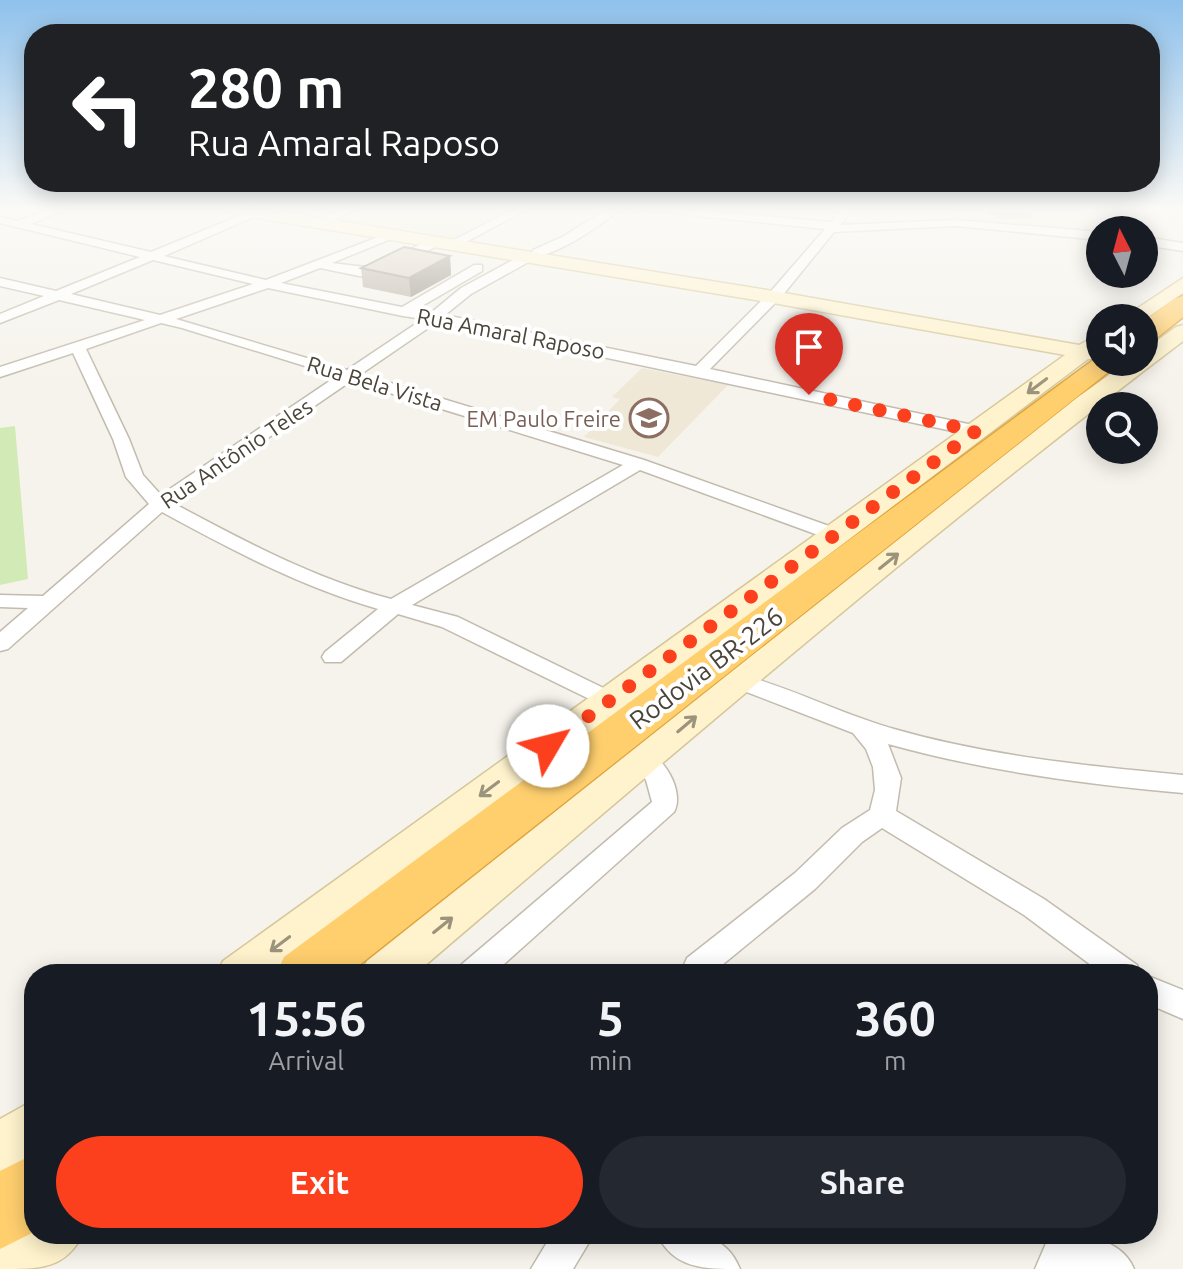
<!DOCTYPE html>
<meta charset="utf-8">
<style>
:root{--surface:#171b24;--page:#242831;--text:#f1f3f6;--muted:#9ea1a6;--accent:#fc3f1d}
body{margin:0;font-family:Ubuntu,sans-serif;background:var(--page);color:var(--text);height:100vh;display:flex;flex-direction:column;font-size:30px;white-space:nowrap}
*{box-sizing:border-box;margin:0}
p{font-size:26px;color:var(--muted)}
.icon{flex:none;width:44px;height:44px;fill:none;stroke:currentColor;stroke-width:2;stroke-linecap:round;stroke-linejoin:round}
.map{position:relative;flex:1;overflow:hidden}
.sheet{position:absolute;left:24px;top:964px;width:1134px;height:280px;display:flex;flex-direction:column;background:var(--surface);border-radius:32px;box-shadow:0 4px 20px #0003}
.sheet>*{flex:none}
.banner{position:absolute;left:24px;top:24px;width:1136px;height:168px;border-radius:32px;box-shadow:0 4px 20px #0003;background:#202124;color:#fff;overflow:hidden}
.needle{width:52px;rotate:354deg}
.buttons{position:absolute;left:1086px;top:216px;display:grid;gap:16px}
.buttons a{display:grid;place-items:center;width:72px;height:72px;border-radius:50%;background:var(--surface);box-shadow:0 4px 20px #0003;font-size:40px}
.pin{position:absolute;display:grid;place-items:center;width:68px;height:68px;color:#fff;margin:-82px -34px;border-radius:50% 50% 50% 0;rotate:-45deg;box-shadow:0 0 8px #0007}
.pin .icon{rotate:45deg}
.me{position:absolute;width:88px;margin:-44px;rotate:53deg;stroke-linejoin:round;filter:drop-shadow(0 0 6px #0008)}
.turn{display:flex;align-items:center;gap:28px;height:168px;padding:0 32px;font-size:36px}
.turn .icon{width:104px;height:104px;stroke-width:2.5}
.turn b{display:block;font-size:56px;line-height:68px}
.eta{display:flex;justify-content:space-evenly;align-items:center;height:136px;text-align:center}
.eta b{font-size:48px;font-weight:600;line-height:56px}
.cta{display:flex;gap:16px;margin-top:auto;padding:16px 32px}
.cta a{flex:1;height:92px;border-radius:48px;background:var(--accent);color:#fff;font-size:32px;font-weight:600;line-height:92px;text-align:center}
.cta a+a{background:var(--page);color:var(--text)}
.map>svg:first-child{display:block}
</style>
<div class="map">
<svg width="1183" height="1269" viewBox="0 0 1183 1269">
<rect width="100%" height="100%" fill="#f6f3ec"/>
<path fill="#f7ead8" d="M 354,209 L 520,209 L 459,238 L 335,218 Z"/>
<path fill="#efe8d6" d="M 945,209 L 1089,209 L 1094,232 L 944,220 Z
M 642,368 L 728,385 L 658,457 L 584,437 L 620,399 L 612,397 Z"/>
<path fill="#d2eab5" d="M 15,426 L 28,579 L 0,585 L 0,428 Z"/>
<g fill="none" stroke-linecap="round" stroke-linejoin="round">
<g stroke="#c2bbae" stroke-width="3">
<path id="street" d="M 50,209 L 66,209 L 31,224 L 151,252 L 256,209 L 272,209 L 164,256 L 266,280 L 394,231 L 398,232 L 398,236 L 332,263 L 373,268 L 433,238 L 441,238 L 441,244 L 376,276 L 364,277 L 320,268 L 281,283 L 402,307 L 474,265 L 482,265 L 482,271 L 417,309 L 432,312 L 461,288 L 524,254 L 532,254 L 533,250 L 562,237 L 607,209 L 620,209 C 603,224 556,257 533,256 L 532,260 L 471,294 L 445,315 L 696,366 L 772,290 L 825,229 L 632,209 L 680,209 L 831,222 L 842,209 L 853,209 L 840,225 L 956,220 L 1100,232 L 1100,240 L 956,226 L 834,232 L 782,296 L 710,369 L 982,427 L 984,431 L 982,435 L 976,436 L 437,322 L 361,374 L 644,460 L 843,531 L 846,535 L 843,539 L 829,539 L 640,470 L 412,605 L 458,617 L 628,700 L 632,706 L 628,712 L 620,714 L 442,627 L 398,614 L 341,662 L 325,662 L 322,657 L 325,652 L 378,609 C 301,587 232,550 162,512 L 8,649 L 0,651 L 0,632 L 28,608 L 0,607 L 0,595 L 43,596 L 149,504 L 126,477 L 113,439 L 73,353 L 0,377 L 0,367 L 145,320 L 59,300 L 0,323 L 0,314 L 44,296 L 0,286 L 0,278 L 56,291 L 140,257 L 0,223 L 0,217 L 18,221 ZM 153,260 L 253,284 L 160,315 L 71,294 ZM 268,288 L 403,316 L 423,319 L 347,370 L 176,319 ZM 161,323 L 182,328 L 337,376 L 161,495 L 143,475 L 129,439 L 86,349 ZM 351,381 L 623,465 L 391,599 C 313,578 244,541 173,503 Z
M 340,209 L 355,209 L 335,220 L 327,220 L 327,216 Z
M 514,209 L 528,209 L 464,243 L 454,240 Z
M 1129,209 L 1142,209 L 1115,230 L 1102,230 Z
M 1144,237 L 1183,243 L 1183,251 L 1144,245 Z
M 739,674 C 792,688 841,714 894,729 C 988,756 1086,766 1183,775 L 1183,793 C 1083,784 985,771 888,744 L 901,778 L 896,811 L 1044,899 L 1137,965 L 1141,974 L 1103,974 L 1024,915 L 882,828 L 862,842 L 815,889 L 711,974 L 686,974 L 683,967 L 687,958 L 795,873 L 842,828 L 870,810 L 875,790 L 873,767 L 866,749 L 853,733 L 731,686 L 727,681 L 731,676 Z
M 644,750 C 664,756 685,792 674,812 L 493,974 L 457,974 L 461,965 L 652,802 L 646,780 L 631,759 L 635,753 Z
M 1148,976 L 1183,990 L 1183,1019 L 1148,1004 Z
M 552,1234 L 594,1234 L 573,1269 L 531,1269 Z
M 657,1234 C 693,1234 724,1230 740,1269 C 704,1269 674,1269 657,1234 Z
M 1050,1234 C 1080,1234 1121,1237 1134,1269 L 1035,1269 Z"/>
</g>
<g stroke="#d6c79b" stroke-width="3">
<path id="secondary" d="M 225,209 L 265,209 L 773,291 L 1079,345 L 1100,334 L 1100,359 L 1088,359 L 273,974 L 217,974 L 223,961 L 1065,355 L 773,303 L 233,214 Z
M 1183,278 L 1183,293 L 1144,320 L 1123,318 Z
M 1183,325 L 1183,341 C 919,541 667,759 415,974 L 361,974 L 367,961 L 1078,397 L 1127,362 L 1144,362 L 1144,350 L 1176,327 Z
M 34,1100 L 34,1154 L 18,1167 L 0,1174 L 0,1119 Z
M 34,1217 L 34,1234 L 83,1234 C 65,1269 41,1269 0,1269 L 0,1244 Z"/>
</g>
<g stroke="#e0a43c" stroke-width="3">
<path id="highway" d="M 1183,296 L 1183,317 L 1154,340 L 1144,342 L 1144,321 L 1174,299 Z
M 1100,355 L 1100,362 L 1121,362 L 348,974 L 276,974 L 284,957 Z
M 34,1154 L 34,1232 L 0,1249 L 0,1171 Z"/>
</g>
<use href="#street" fill="#fff" fill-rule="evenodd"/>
<use href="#secondary" fill="#fff3cd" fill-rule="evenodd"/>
<use href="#highway" fill="#ffcf6e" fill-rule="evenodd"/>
</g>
<path fill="#bab2a6" d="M 988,209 L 1033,209 L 1031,218 L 999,219 L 999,216 L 989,215 Z
M 450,256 L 451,275 L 411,297 L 363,287 L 361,268 Z"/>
<path fill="#979187" d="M 450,256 L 451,275 L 411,297 L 409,278 Z"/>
<path fill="#d8cfc1" stroke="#979187" stroke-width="2" d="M 404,247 L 450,256 L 409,278 L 361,268 Z"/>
<defs><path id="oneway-shaft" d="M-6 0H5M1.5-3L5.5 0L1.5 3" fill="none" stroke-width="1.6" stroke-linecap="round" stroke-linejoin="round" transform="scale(2)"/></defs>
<g stroke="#9c937c">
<use href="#oneway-shaft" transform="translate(1037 386) rotate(143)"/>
<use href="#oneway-shaft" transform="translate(889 561) rotate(-39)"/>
<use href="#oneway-shaft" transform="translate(687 724) rotate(-40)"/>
<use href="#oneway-shaft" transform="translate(489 789) rotate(143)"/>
<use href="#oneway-shaft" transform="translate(443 925) rotate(-39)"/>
<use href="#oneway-shaft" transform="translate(280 944) rotate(143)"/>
</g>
<linearGradient id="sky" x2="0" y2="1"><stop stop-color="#8fc1ec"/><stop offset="0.54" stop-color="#fbfaf6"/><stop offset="1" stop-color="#fbfaf6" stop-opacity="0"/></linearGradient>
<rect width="1183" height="387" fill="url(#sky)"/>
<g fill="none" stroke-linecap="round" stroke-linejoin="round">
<path stroke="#fc3f1d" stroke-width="14" stroke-dasharray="0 25.2" d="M 548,746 L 976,431 L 809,395"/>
</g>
<defs>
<g id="school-ring" transform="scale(2)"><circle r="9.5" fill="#fff" stroke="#8d6e63" stroke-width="1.5"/><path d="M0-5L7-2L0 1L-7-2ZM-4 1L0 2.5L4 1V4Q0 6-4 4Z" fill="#8d6e63"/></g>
</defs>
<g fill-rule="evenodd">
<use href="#school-ring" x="649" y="418"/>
</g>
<g text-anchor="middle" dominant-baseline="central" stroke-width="8" stroke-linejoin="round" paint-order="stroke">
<g font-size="22" fill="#4b4439" stroke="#fff">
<text transform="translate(511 333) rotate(11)">Rua Amaral Raposo</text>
<text transform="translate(375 383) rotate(17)">Rua Bela Vista</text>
<text transform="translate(236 453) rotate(-34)">Rua Antônio Teles</text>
</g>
<g font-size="22" fill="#785e54" stroke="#fff" text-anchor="end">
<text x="621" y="418">EM Paulo Freire</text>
</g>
<g font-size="26" fill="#4b4439" stroke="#fff">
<text transform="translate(706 668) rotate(-37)">Rodovia BR-226</text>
</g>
</g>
</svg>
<div class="buttons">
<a><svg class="needle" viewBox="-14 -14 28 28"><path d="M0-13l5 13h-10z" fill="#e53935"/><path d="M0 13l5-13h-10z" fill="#9ea1a6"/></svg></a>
<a><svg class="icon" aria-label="sound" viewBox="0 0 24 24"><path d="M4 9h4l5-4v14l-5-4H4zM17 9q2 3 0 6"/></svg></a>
<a><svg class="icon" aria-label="search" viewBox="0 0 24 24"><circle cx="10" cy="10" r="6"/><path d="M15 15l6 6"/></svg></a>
</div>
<div class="pin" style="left:809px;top:395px;background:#d93025"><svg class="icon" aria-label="arrive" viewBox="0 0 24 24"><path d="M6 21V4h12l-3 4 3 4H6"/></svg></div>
<svg class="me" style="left:548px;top:746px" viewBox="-20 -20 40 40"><circle r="19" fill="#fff"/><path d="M0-13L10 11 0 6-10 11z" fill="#fc3f1d"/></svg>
<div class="banner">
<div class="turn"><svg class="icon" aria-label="left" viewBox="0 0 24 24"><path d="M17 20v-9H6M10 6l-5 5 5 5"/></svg><div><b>280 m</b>Rua Amaral Raposo</div></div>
</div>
<section class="sheet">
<div class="eta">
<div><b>15:56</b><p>Arrival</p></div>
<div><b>5</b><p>min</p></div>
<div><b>360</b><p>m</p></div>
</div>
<div class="cta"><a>Exit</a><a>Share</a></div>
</section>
</div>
